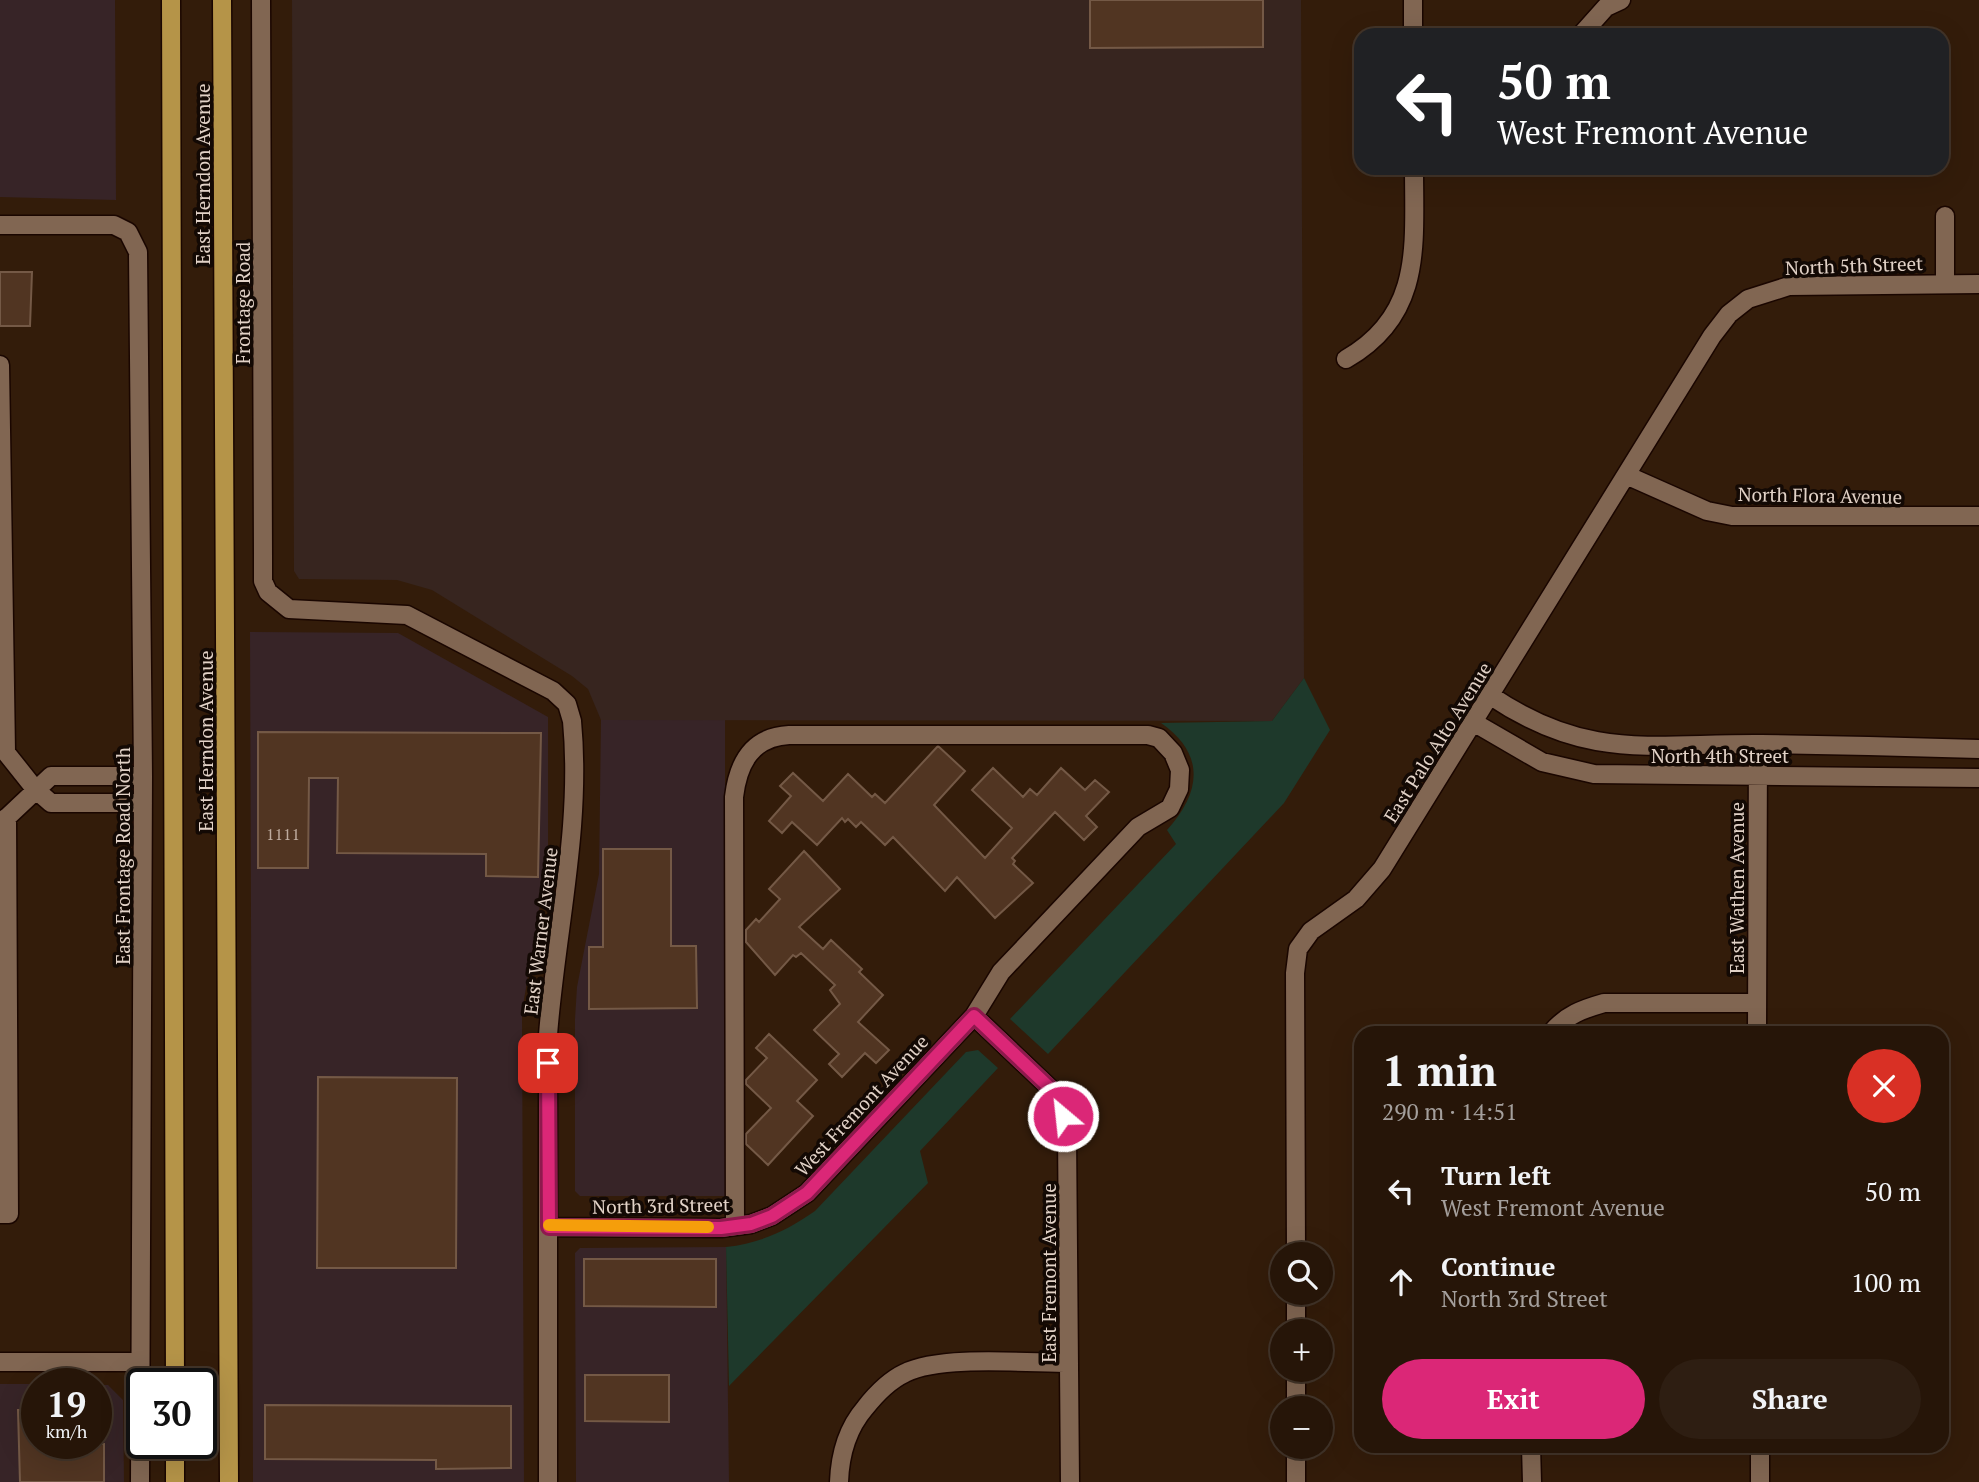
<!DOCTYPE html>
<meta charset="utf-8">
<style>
:root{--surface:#261508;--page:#2e1e12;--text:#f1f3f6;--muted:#a49f9c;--line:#423429;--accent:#db2777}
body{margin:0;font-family:"PT Serif",serif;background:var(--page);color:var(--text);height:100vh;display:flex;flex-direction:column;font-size:26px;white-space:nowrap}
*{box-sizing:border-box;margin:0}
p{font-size:23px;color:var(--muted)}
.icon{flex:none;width:38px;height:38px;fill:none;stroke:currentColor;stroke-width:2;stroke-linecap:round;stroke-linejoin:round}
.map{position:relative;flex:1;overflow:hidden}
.details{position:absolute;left:1354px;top:1026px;width:595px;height:427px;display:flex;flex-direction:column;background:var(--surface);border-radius:21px;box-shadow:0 7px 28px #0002,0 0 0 2px var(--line)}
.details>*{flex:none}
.guide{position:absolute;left:1354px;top:28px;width:595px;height:147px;border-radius:21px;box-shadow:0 7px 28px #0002,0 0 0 2px var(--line);background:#202124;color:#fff;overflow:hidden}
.buttons{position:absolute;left:1270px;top:1242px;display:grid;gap:14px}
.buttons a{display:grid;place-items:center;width:63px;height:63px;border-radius:50%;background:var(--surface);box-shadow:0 7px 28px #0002,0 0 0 2px var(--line);font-size:35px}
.speed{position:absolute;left:21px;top:1368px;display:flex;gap:14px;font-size:35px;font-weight:700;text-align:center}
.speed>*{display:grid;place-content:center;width:91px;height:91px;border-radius:50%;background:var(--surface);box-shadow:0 7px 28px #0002,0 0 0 2px var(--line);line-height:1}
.speed small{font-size:18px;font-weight:400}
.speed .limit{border:4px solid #111;border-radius:10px;background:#fff;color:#111}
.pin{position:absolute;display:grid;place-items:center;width:60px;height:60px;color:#fff;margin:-30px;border-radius:14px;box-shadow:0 4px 10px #0006}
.me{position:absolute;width:77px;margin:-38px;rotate:332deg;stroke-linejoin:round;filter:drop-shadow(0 0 5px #0008)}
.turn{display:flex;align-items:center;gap:24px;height:147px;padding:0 28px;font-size:32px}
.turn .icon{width:91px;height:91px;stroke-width:2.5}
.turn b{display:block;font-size:49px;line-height:60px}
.round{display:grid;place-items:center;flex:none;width:74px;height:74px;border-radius:37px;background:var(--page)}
.overview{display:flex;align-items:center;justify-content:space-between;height:119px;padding:0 28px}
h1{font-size:42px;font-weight:800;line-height:52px}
.primary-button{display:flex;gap:14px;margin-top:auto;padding:14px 28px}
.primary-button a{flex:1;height:80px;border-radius:42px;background:var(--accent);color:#fff;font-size:28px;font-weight:800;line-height:80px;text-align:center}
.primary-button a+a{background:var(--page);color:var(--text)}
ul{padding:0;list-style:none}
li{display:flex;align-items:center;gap:21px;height:91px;padding:0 28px}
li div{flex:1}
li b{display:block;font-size:26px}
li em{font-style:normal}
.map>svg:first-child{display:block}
</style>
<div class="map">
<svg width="1979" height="1482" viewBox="0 0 1979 1482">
<rect width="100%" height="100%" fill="#331c0a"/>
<path fill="#372427" d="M 0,0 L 115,0 L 116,200 L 0,197 Z
M 250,632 L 398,633 L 548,717 L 548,859 L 522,1011 L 524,1482 L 253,1482 Z
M 601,720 L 725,720 L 725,1196 L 580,1196 L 575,1191 L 575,1019 L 577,987 L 599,874 Z
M 726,1247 L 729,1482 L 576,1482 L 575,1253 L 580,1248 Z
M 0,1384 L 42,1384 L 37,1384 L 37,1444 L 96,1444 L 96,1385 L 108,1385 L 123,1400 L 124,1482 L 0,1482 Z"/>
<path fill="#37251f" d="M 292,0 L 1301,0 L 1304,678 L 1272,721 L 601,720 L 588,689 L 572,676 L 432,590 L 397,580 L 299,579 L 294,571 Z"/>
<path fill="#1e392b" d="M 1304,678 L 1330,730 L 1284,803 L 1048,1054 L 1010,1019 L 1176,844 L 1167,830 C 1201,793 1206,754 1161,723 L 1272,721 Z
M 978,1050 L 998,1068 L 920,1151 L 928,1183 L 729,1386 L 726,1247 C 761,1243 786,1231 815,1211 L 966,1052 Z"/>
<path fill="#513522" stroke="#745946" stroke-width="2" d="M 1090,0 L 1263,0 L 1263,47 L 1090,48 Z
M 0,272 L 32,272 L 30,326 L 0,326 Z
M 258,732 L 541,733 L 538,877 L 486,876 L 486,854 L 337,853 L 338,778 L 309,778 L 308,868 L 258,868 Z
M 938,746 L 965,771 L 934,805 L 985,858 L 1012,828 L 972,790 L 993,768 L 1023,797 L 1030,789 L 1037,795 L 1061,768 L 1085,790 L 1095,780 L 1109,792 L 1086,816 L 1097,827 L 1084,840 L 1055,812 L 1012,858 L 1015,861 L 1013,864 L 1033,883 L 995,918 L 957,877 L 945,891 L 893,837 L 885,845 L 861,822 L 856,827 L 848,819 L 845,822 L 842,818 L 817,845 L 792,822 L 782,833 L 769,821 L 791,796 L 780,786 L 793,773 L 823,801 L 848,774 L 872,797 L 875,794 L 885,803 Z
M 603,849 L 671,849 L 671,946 L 696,946 L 697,1008 L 589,1009 L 589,947 L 603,947 Z
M 804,851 L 840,889 L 799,927 L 823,949 L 831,940 L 862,969 L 859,972 L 883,995 L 858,1022 L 889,1050 L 876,1063 L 865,1053 L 842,1077 L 829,1064 L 839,1054 L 814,1030 L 840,1004 L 830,990 L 835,985 L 801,953 L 796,957 L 793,955 L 775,975 L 746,942 L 746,930 L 756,919 L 759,922 L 780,899 L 769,889 Z
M 769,1034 L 817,1080 L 797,1101 L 813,1116 L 768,1165 L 746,1144 L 746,1134 L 771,1108 L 746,1084 L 746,1080 L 767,1058 L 756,1048 Z
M 318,1077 L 457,1078 L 456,1268 L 317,1268 Z
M 584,1259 L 716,1259 L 716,1307 L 584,1306 Z
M 585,1375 L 669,1375 L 669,1422 L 585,1421 Z
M 265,1405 L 511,1406 L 511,1468 L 436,1469 L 436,1460 L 265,1459 Z
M 18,1410 L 37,1410 L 37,1444 L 104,1444 L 104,1482 L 20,1482 Z"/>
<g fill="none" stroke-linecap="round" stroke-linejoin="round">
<g stroke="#1a0600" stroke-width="21">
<path id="minor" d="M 261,0 L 263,555 L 263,581 L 268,592 L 289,609 L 407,615 L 553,691 L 567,704 L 572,721 C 582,827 556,930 548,1035 L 548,1482
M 1413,0 L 1413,35
M 1581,35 L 1606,7 L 1621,0
M 1945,216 L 1945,284
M 0,225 L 114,225 L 128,232 L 138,252 L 143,776 L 140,1482
M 1346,359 C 1423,315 1414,246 1414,168
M 0,365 L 6,752
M 1626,475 L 1707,511 L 1732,516 L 1979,516
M 1491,696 C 1589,762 1652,743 1761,744 C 1834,745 1906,747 1979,749
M 1473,722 L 1542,762 L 1594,774 L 1979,778
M 0,745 L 35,789 L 51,803 L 143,803
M 0,824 L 51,776 L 143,776
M 974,1016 L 1053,1091 L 1067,1134 L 1070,1482
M 1552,1032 C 1566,1015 1583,1009 1604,1003 L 1757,1003
M 1757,1032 L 1758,744
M 0,1214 L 9,1214 L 7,817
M 549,1227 L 721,1228 L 751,1224 L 772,1216 L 807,1193 L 974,1016 L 1001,972 L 1138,827 L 1170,808 L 1179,789 L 1180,770 L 1173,753 L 1159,738 L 1148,735 L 789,735 C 752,737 738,763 734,797 L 735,1226
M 1296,1255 L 1295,973 L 1298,949 L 1311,931 L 1356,899 L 1382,869 L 1712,336 L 1729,314 L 1748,299 L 1789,286 L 1979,284
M 1296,1293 L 1296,1332
M 0,1362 L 139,1362
M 1296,1370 L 1296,1409
M 1531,1446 L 1532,1482
M 1760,1446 L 1760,1482
M 1296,1447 L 1296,1482
M 839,1482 C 840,1454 847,1429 865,1408 C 876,1394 888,1381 905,1373 C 940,1355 1028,1363 1069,1363"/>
</g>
<g stroke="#1a0600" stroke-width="21">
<path id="primary" d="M 171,0 L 175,1384
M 222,0 L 229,1482
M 175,1444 L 175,1482"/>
</g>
<use href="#minor" stroke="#816652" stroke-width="18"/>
<use href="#primary" stroke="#b59448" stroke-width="18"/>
</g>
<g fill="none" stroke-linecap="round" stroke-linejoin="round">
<g stroke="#8e194d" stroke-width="18">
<path id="route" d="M 548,1063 L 549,1227 L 721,1228 L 751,1224 L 772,1216 L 807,1193 L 974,1016 L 1053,1091 L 1063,1116"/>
</g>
<use href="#route" stroke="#db2777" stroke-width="12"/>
<path stroke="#f59e0b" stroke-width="12" d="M 549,1225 L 708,1227"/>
</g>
<g text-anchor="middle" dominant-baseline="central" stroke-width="7" stroke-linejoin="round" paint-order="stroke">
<g font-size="16" fill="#beab9e">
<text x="283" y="834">1111</text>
</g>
<g font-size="19" fill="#e2d2c7" stroke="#130904">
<text transform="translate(202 174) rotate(-90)">East Herndon Avenue</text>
<text transform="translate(1854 265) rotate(-2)">North 5th Street</text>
<text transform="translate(242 303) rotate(-90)">Frontage Road</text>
<text transform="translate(1820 495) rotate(1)">North Flora Avenue</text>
<text transform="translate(205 741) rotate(-90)">East Herndon Avenue</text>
<text transform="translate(1437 742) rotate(-58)">East Palo Alto Avenue</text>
<text x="1720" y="755">North 4th Street</text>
<text transform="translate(122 856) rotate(-90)">East Frontage Road North</text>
<text transform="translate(1736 888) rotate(-90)">East Wathen Avenue</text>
<text transform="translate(540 931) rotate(-83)">East Warner Avenue</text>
<text transform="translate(861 1105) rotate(-47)">West Fremont Avenue</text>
<text transform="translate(661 1205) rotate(-1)">North 3rd Street</text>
<text transform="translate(1048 1273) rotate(-90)">East Fremont Avenue</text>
</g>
</g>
</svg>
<div class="buttons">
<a><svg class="icon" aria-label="search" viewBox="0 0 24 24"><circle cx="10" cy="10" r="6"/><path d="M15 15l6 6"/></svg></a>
<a>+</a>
<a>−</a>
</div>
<div class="speed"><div>19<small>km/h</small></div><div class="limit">30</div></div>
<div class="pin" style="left:548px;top:1063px;background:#d93025"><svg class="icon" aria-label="arrive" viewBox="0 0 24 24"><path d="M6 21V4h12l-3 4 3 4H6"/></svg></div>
<svg class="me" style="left:1063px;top:1116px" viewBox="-20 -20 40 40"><circle r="17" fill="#db2777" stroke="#fff" stroke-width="3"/><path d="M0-11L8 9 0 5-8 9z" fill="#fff"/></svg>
<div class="guide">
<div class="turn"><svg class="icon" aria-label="left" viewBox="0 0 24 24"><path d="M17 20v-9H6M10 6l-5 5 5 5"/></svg><div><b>50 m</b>West Fremont Avenue</div></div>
</div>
<section class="details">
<div class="overview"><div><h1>1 min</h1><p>290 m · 14:51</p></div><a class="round" style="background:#d93025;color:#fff"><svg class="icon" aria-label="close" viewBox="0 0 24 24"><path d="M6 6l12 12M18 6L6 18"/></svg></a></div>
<ul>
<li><svg class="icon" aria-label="left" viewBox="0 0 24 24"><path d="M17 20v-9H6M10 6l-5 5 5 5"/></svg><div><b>Turn left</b><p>West Fremont Avenue</p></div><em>50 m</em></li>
<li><svg class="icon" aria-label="ahead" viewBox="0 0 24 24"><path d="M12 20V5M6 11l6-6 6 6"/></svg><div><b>Continue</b><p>North 3rd Street</p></div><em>100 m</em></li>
</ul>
<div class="primary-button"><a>Exit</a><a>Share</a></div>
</section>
</div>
